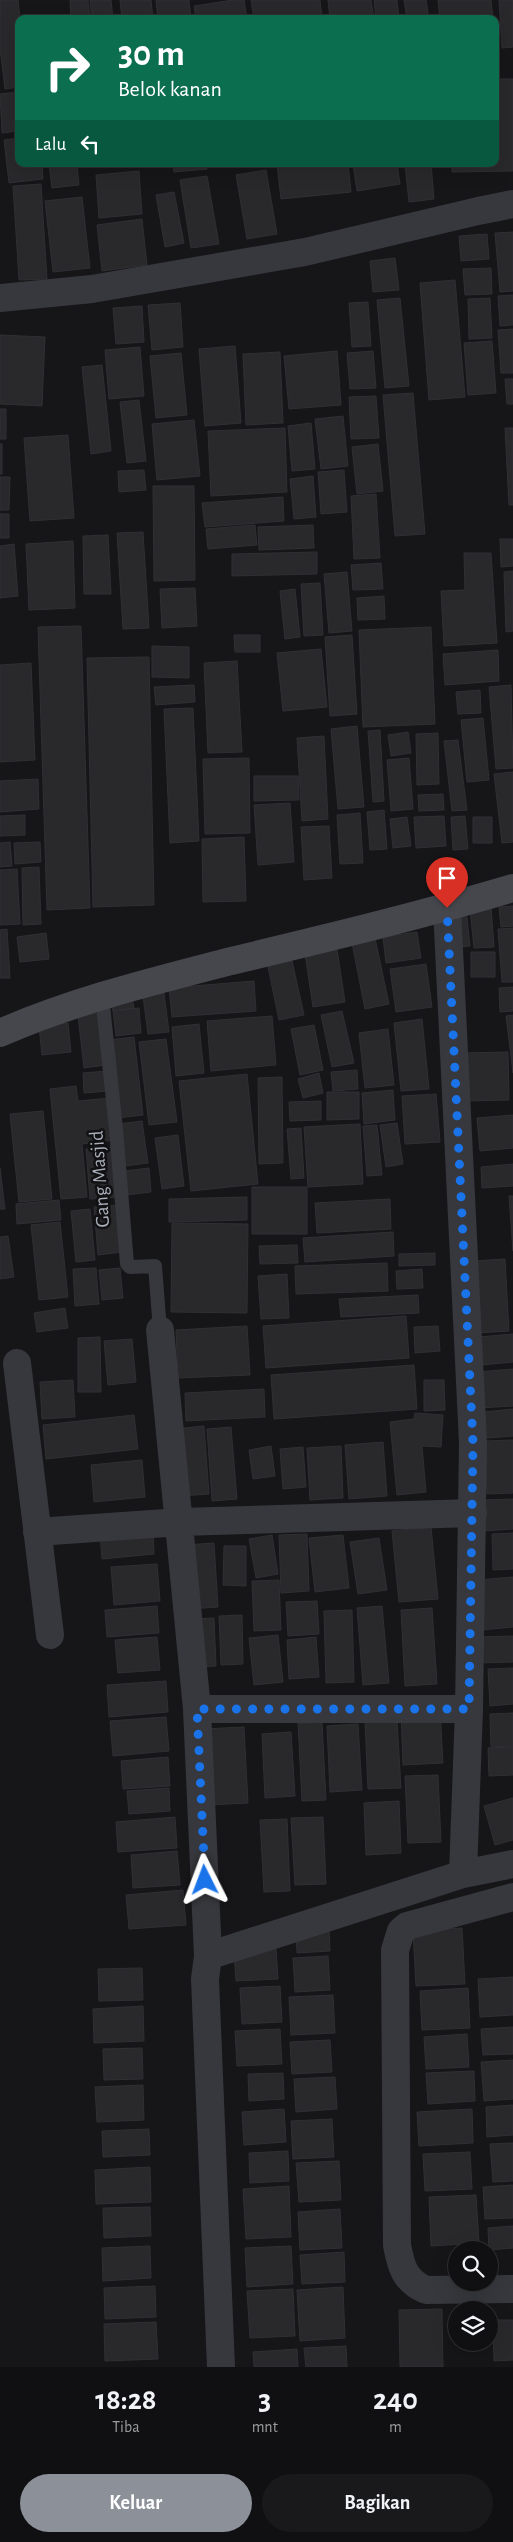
<!DOCTYPE html>
<html lang="id">
<style>
:root{--surface:#101012;--page:#19191b;--text:#f1f3f6;--muted:#9c9d9f;--line:#303032;--accent:#8c9099}
body{margin:0;font-family:"Alegreya Sans",sans-serif;background:var(--page);color:var(--text);height:100vh;display:flex;flex-direction:column;font-size:19px;white-space:nowrap}
*{box-sizing:border-box;margin:0}
p{font-size:16px;color:var(--muted)}
.icon{flex:none;width:28px;height:28px;fill:none;stroke:currentColor;stroke-width:2;stroke-linecap:round;stroke-linejoin:round}
.map{position:relative;height:2367px;overflow:hidden}
.sheet{display:flex;flex-direction:column;background:var(--surface);flex:1}
.sheet>*{flex:none}
.hud{position:absolute;left:15px;top:15px;width:484px;height:152px;border-radius:10px;box-shadow:0 5px 20px #0002,0 0 0 1px var(--line);background:#0b6e4f;color:#fff;overflow:hidden}
.fabs{position:absolute;left:448px;top:2241px;display:grid;gap:10px}
.fabs a{display:grid;place-items:center;width:50px;height:50px;border-radius:50%;background:var(--surface);box-shadow:0 5px 20px #0002,0 0 0 1px var(--line);font-size:25px}
.pin{position:absolute;display:grid;place-items:center;width:42px;height:42px;color:#fff;margin:-51px -21px;border-radius:50% 50% 50% 0;rotate:-45deg;box-shadow:0 0 5px #0007}
.pin .icon{rotate:45deg}
.me{position:absolute;width:55px;margin:-28px;rotate:357deg;stroke-linejoin:round;filter:drop-shadow(0 0 4px #0008)}
.turn{display:flex;align-items:center;gap:18px;height:105px;padding:0 20px;font-size:22px}
.turn .icon{width:65px;height:65px;stroke-width:2.5}
.turn b{display:block;font-size:35px;line-height:42px}
.then{display:flex;align-items:center;height:48px;padding:0 20px;background:#0003;gap:10px;font-size:19px}
.eta{display:flex;justify-content:space-evenly;align-items:center;height:85px;text-align:center}
.eta b{font-size:30px;font-weight:600;line-height:35px}
.primary-button{display:flex;gap:10px;margin-top:auto;padding:10px 20px}
.primary-button a{flex:1;height:58px;border-radius:30px;background:var(--accent);color:#fff;font-size:20px;font-weight:600;line-height:58px;text-align:center}
.primary-button a+a{background:var(--page);color:var(--text)}
.map>svg:first-child{display:block}
</style>
<div class="map">
<svg width="513" height="2367" viewBox="0 0 513 2367">
<rect width="100%" height="100%" fill="#161618"/>
<path fill="#29292c" stroke="#303034" d="M 0,0 L 18,0 L 20,19 L 19,87 L 5,89 L 0,48 Z
M 70,0 L 88,0 L 90,19 L 71,19 Z
M 90,0 L 111,0 L 113,19 L 92,19 Z
M 120,0 L 151,0 L 153,19 L 122,19 Z
M 156,0 L 189,0 L 191,19 L 158,19 Z
M 233,0 L 244,0 L 247,19 L 196,19 L 194,6 Z
M 251,0 L 320,0 L 322,19 L 254,19 Z
M 328,0 L 371,0 L 374,19 L 330,19 Z
M 374,0 L 397,0 L 399,19 L 376,19 Z
M 404,0 L 426,0 L 429,19 L 407,19 Z
M 438,0 L 491,0 L 493,19 L 440,19 Z
M 499,0 L 513,0 L 513,47 L 502,48 Z
M 495,79 L 513,79 L 513,171 L 452,172 L 452,164 L 495,164 Z
M 19,92 L 19,131 L 2,133 L 0,94 Z
M 19,138 L 19,164 L 42,164 L 43,179 L 9,183 L 4,140 Z
M 49,164 L 77,164 L 79,185 L 52,188 Z
M 90,164 L 129,164 L 91,167 Z
M 173,164 L 206,164 L 207,169 L 174,172 Z
M 277,164 L 348,164 L 351,192 L 281,199 Z
M 353,164 L 397,164 L 400,184 L 357,191 Z
M 405,164 L 431,164 L 434,199 L 409,202 Z
M 266,170 L 277,234 L 247,239 L 236,175 Z
M 139,171 L 142,214 L 99,218 L 96,175 Z
M 207,176 L 219,244 L 191,248 L 180,180 Z
M 41,184 L 47,279 L 19,280 L 13,186 Z
M 174,192 L 184,243 L 165,247 L 156,195 Z
M 82,197 L 90,268 L 53,272 L 45,201 Z
M 142,219 L 147,265 L 102,271 L 97,225 Z
M 513,232 L 513,291 L 500,292 L 495,233 Z
M 487,234 L 489,259 L 461,261 L 459,236 Z
M 395,258 L 399,290 L 373,292 L 370,261 Z
M 491,268 L 492,294 L 465,295 L 463,269 Z
M 455,280 L 465,397 L 429,400 L 420,283 Z
M 513,295 L 513,325 L 500,326 L 498,296 Z
M 400,298 L 409,386 L 385,388 L 377,300 Z
M 490,298 L 492,338 L 469,339 L 468,299 Z
M 368,302 L 371,346 L 352,347 L 349,303 Z
M 180,303 L 183,347 L 152,350 L 148,305 Z
M 142,306 L 144,342 L 116,344 L 113,308 Z
M 513,329 L 513,373 L 501,373 L 498,330 Z
M 0,335 L 45,337 L 42,406 L 0,404 Z
M 492,341 L 496,393 L 468,395 L 464,343 Z
M 235,346 L 241,423 L 205,426 L 199,349 Z
M 140,347 L 144,396 L 109,399 L 105,350 Z
M 337,351 L 341,405 L 289,409 L 284,356 Z
M 373,351 L 376,388 L 350,389 L 347,353 Z
M 280,352 L 283,423 L 246,425 L 243,354 Z
M 181,353 L 187,415 L 156,418 L 150,356 Z
M 102,365 L 111,451 L 91,454 L 82,367 Z
M 505,379 L 513,379 L 513,404 L 507,404 Z
M 413,393 L 425,534 L 395,536 L 383,395 Z
M 376,396 L 379,438 L 351,439 L 349,397 Z
M 139,400 L 146,461 L 127,463 L 120,402 Z
M 0,409 L 6,409 L 6,439 L 0,439 Z
M 343,416 L 348,466 L 321,469 L 315,419 Z
M 194,420 L 200,476 L 157,480 L 152,424 Z
M 311,423 L 315,469 L 292,471 L 288,426 Z
M 285,428 L 287,492 L 211,496 L 208,431 Z
M 505,428 L 513,428 L 513,505 L 509,505 Z
M 68,435 L 74,518 L 30,521 L 24,438 Z
M 0,444 L 2,444 L 2,474 L 0,474 Z
M 378,444 L 383,491 L 357,494 L 352,447 Z
M 144,470 L 146,490 L 119,492 L 118,471 Z
M 344,470 L 347,512 L 321,514 L 318,472 Z
M 313,476 L 316,517 L 294,519 L 290,479 Z
M 0,477 L 10,477 L 9,510 L 0,510 Z
M 153,486 L 194,486 L 195,580 L 154,581 Z
M 376,494 L 380,558 L 354,559 L 351,496 Z
M 283,497 L 284,521 L 205,527 L 202,503 Z
M 0,514 L 9,514 L 9,538 L 0,538 Z
M 255,525 L 257,545 L 208,549 L 206,529 Z
M 313,525 L 314,548 L 259,550 L 258,527 Z
M 143,532 L 149,628 L 123,629 L 117,533 Z
M 108,535 L 111,594 L 84,594 L 83,536 Z
M 500,539 L 513,539 L 513,566 L 501,567 Z
M 73,541 L 75,608 L 29,610 L 26,544 Z
M 14,544 L 18,596 L 0,598 L 0,546 Z
M 317,552 L 317,574 L 232,576 L 232,554 Z
M 464,553 L 491,553 L 497,643 L 444,646 L 441,591 L 465,590 Z
M 381,563 L 383,589 L 353,590 L 351,565 Z
M 513,571 L 513,631 L 506,632 L 504,572 Z
M 347,572 L 352,631 L 329,633 L 324,574 Z
M 320,583 L 323,635 L 304,636 L 301,584 Z
M 195,588 L 197,626 L 162,628 L 160,589 Z
M 295,589 L 300,637 L 285,639 L 280,591 Z
M 384,596 L 385,619 L 358,620 L 357,598 Z
M 81,626 L 90,908 L 47,910 L 38,627 Z
M 431,627 L 435,724 L 363,727 L 359,630 Z
M 234,635 L 260,635 L 260,652 L 235,652 Z
M 352,635 L 357,714 L 330,716 L 325,637 Z
M 152,646 L 189,647 L 189,678 L 152,677 Z
M 321,649 L 327,707 L 283,711 L 277,653 Z
M 498,650 L 499,681 L 445,685 L 443,654 Z
M 149,657 L 154,905 L 93,907 L 87,658 Z
M 237,661 L 242,752 L 208,753 L 204,663 Z
M 31,663 L 35,760 L 0,762 L 0,665 Z
M 194,685 L 195,702 L 156,705 L 154,687 Z
M 511,685 L 513,768 L 496,769 L 489,687 Z
M 480,690 L 481,713 L 458,714 L 456,692 Z
M 193,708 L 199,841 L 170,843 L 164,709 Z
M 483,718 L 489,780 L 467,782 L 461,720 Z
M 357,726 L 364,807 L 338,809 L 331,729 Z
M 380,730 L 384,801 L 373,802 L 368,731 Z
M 408,732 L 411,753 L 391,756 L 388,735 Z
M 438,733 L 439,784 L 417,785 L 416,734 Z
M 324,736 L 328,819 L 302,821 L 297,738 Z
M 458,740 L 467,810 L 452,811 L 444,741 Z
M 249,758 L 250,833 L 205,834 L 203,759 Z
M 409,758 L 413,809 L 391,811 L 387,760 Z
M 513,772 L 513,842 L 502,843 L 494,774 Z
M 254,776 L 298,776 L 299,800 L 254,801 Z
M 38,779 L 39,809 L 0,812 L 0,781 Z
M 443,794 L 444,810 L 419,811 L 418,795 Z
M 290,803 L 294,862 L 258,865 L 254,805 Z
M 384,810 L 387,849 L 370,850 L 367,812 Z
M 360,813 L 363,863 L 340,864 L 337,815 Z
M 25,815 L 25,835 L 0,836 L 0,816 Z
M 444,816 L 446,846 L 416,848 L 414,817 Z
M 465,816 L 468,849 L 453,850 L 451,817 Z
M 407,817 L 411,846 L 393,848 L 390,819 Z
M 473,817 L 492,817 L 492,843 L 473,843 Z
M 329,826 L 332,878 L 304,880 L 301,827 Z
M 244,837 L 246,901 L 203,902 L 202,839 Z
M 10,842 L 12,866 L 0,867 L 0,843 Z
M 40,842 L 41,862 L 15,864 L 14,843 Z
M 39,867 L 41,924 L 23,925 L 22,868 Z
M 17,869 L 20,924 L 0,925 L 0,870 Z
M 513,906 L 513,926 L 501,927 L 499,907 Z
M 491,907 L 494,947 L 474,948 L 470,909 Z
M 466,909 L 470,946 L 458,947 L 454,910 Z
M 513,928 L 513,982 L 502,982 L 498,929 Z
M 7,929 L 10,978 L 0,978 L 0,930 Z
M 417,932 L 421,958 L 386,963 L 383,937 Z
M 46,933 L 49,959 L 20,962 L 17,937 Z
M 375,938 L 389,1004 L 365,1009 L 352,943 Z
M 337,949 L 345,1002 L 313,1007 L 305,954 Z
M 471,952 L 495,952 L 495,977 L 471,977 Z
M 292,961 L 304,1015 L 279,1020 L 268,967 Z
M 426,964 L 432,1007 L 396,1012 L 390,969 Z
M 254,981 L 256,1011 L 172,1017 L 169,988 Z
M 513,987 L 513,1011 L 500,1012 L 499,988 Z
M 131,992 L 134,1008 L 113,1011 L 110,995 Z
M 164,993 L 169,1032 L 148,1034 L 143,996 Z
M 139,1008 L 141,1033 L 116,1036 L 113,1011 Z
M 342,1011 L 354,1063 L 332,1067 L 321,1015 Z
M 100,1013 L 106,1065 L 84,1068 L 78,1016 Z
M 513,1015 L 513,1073 L 506,1016 Z
M 272,1016 L 276,1065 L 211,1071 L 207,1021 Z
M 422,1019 L 429,1089 L 401,1091 L 394,1023 Z
M 68,1023 L 71,1052 L 42,1055 L 39,1026 Z
M 199,1024 L 204,1073 L 176,1076 L 172,1027 Z
M 314,1025 L 323,1070 L 300,1075 L 291,1029 Z
M 388,1029 L 394,1085 L 365,1088 L 359,1033 Z
M 134,1037 L 143,1115 L 118,1118 L 109,1040 Z
M 166,1039 L 177,1122 L 149,1125 L 139,1042 Z
M 508,1052 L 509,1100 L 466,1101 L 464,1053 Z
M 357,1070 L 358,1089 L 333,1091 L 331,1072 Z
M 107,1071 L 109,1091 L 84,1093 L 83,1073 Z
M 319,1073 L 323,1093 L 303,1098 L 298,1079 Z
M 247,1074 L 258,1184 L 191,1191 L 179,1081 Z
M 282,1077 L 283,1163 L 259,1164 L 258,1078 Z
M 76,1086 L 78,1101 L 110,1098 L 114,1140 L 82,1144 L 87,1197 L 61,1199 L 50,1089 Z
M 393,1090 L 395,1120 L 364,1124 L 362,1093 Z
M 327,1092 L 359,1092 L 359,1119 L 327,1120 Z
M 436,1094 L 440,1142 L 405,1144 L 402,1096 Z
M 321,1101 L 321,1120 L 290,1121 L 289,1102 Z
M 43,1111 L 52,1199 L 19,1202 L 10,1114 Z
M 513,1115 L 513,1148 L 480,1151 L 477,1118 Z
M 142,1121 L 148,1163 L 125,1166 L 119,1124 Z
M 397,1123 L 403,1164 L 386,1167 L 380,1125 Z
M 360,1124 L 363,1184 L 308,1187 L 304,1127 Z
M 377,1125 L 382,1175 L 367,1176 L 363,1126 Z
M 301,1128 L 304,1178 L 291,1179 L 287,1129 Z
M 178,1135 L 184,1186 L 162,1189 L 155,1138 Z
M 114,1147 L 118,1197 L 90,1199 L 86,1149 Z
M 513,1164 L 513,1186 L 482,1188 L 481,1167 Z
M 0,1168 L 5,1209 L 0,1209 Z
M 149,1168 L 151,1192 L 126,1195 L 124,1171 Z
M 252,1187 L 307,1187 L 307,1234 L 252,1234 Z
M 509,1196 L 513,1196 L 513,1251 Z
M 247,1197 L 247,1220 L 169,1222 L 169,1199 Z
M 390,1199 L 391,1229 L 317,1233 L 315,1203 Z
M 59,1200 L 61,1220 L 17,1224 L 16,1204 Z
M 118,1205 L 122,1252 L 98,1255 L 94,1207 Z
M 90,1209 L 95,1260 L 76,1262 L 71,1211 Z
M 60,1222 L 68,1297 L 39,1300 L 31,1225 Z
M 172,1223 L 248,1224 L 247,1313 L 171,1312 Z
M 393,1232 L 394,1256 L 305,1262 L 303,1238 Z
M 8,1236 L 14,1277 L 0,1279 L 0,1237 Z
M 297,1245 L 298,1263 L 260,1264 L 259,1246 Z
M 435,1253 L 435,1265 L 399,1266 L 399,1254 Z
M 505,1259 L 509,1331 L 477,1333 L 472,1261 Z
M 387,1263 L 388,1291 L 296,1294 L 295,1266 Z
M 96,1268 L 99,1304 L 75,1306 L 73,1269 Z
M 120,1268 L 123,1298 L 102,1300 L 99,1270 Z
M 422,1269 L 423,1288 L 397,1289 L 396,1271 Z
M 287,1274 L 289,1318 L 261,1319 L 258,1276 Z
M 418,1295 L 419,1313 L 341,1317 L 339,1299 Z
M 65,1308 L 68,1328 L 37,1332 L 34,1313 Z
M 406,1316 L 409,1358 L 266,1368 L 263,1326 Z
M 247,1326 L 250,1375 L 178,1378 L 176,1330 Z
M 438,1326 L 440,1351 L 415,1353 L 414,1327 Z
M 513,1334 L 513,1362 L 481,1365 L 479,1337 Z
M 100,1337 L 101,1392 L 78,1392 L 78,1338 Z
M 132,1339 L 136,1382 L 108,1385 L 104,1341 Z
M 414,1365 L 417,1409 L 274,1419 L 271,1375 Z
M 513,1369 L 513,1406 L 479,1408 L 477,1372 Z
M 73,1380 L 75,1417 L 42,1419 L 40,1382 Z
M 424,1380 L 444,1380 L 445,1410 L 424,1411 Z
M 264,1389 L 265,1417 L 186,1421 L 185,1393 Z
M 513,1409 L 513,1436 L 476,1439 L 474,1413 Z
M 415,1413 L 443,1415 L 441,1447 L 422,1446 L 426,1492 L 397,1495 L 390,1422 L 414,1419 Z
M 134,1415 L 138,1449 L 46,1459 L 43,1425 Z
M 204,1426 L 209,1494 L 180,1496 L 175,1429 Z
M 231,1427 L 237,1499 L 212,1501 L 207,1429 Z
M 513,1440 L 513,1493 L 487,1494 L 485,1441 Z
M 383,1442 L 387,1496 L 349,1499 L 345,1445 Z
M 271,1446 L 275,1476 L 253,1479 L 249,1450 Z
M 341,1446 L 343,1498 L 310,1500 L 307,1448 Z
M 303,1447 L 306,1487 L 283,1489 L 280,1449 Z
M 142,1460 L 145,1497 L 94,1502 L 91,1465 Z
M 513,1499 L 513,1529 L 484,1531 L 483,1500 Z
M 431,1527 L 438,1599 L 399,1602 L 392,1531 Z
M 153,1530 L 154,1554 L 102,1559 L 100,1534 Z
M 513,1533 L 513,1569 L 493,1570 L 492,1534 Z
M 307,1534 L 309,1591 L 281,1593 L 279,1535 Z
M 272,1535 L 278,1574 L 256,1578 L 249,1539 Z
M 343,1535 L 349,1588 L 315,1592 L 309,1538 Z
M 379,1538 L 387,1590 L 358,1594 L 350,1542 Z
M 214,1543 L 218,1607 L 189,1609 L 185,1545 Z
M 224,1546 L 246,1546 L 246,1586 L 223,1585 Z
M 157,1564 L 160,1601 L 114,1605 L 111,1567 Z
M 513,1577 L 513,1627 L 482,1630 L 478,1580 Z
M 279,1580 L 281,1630 L 254,1631 L 252,1581 Z
M 317,1601 L 319,1634 L 288,1636 L 286,1602 Z
M 157,1606 L 159,1633 L 107,1637 L 105,1610 Z
M 382,1606 L 389,1683 L 363,1685 L 357,1608 Z
M 432,1608 L 437,1684 L 405,1686 L 401,1610 Z
M 352,1610 L 354,1682 L 326,1683 L 324,1611 Z
M 242,1615 L 243,1664 L 221,1665 L 219,1616 Z
M 214,1618 L 216,1666 L 196,1667 L 193,1619 Z
M 278,1635 L 283,1682 L 254,1685 L 249,1638 Z
M 513,1636 L 513,1662 L 479,1663 L 478,1637 Z
M 157,1637 L 160,1670 L 118,1673 L 115,1640 Z
M 316,1637 L 319,1677 L 289,1679 L 287,1640 Z
M 513,1668 L 513,1704 L 490,1706 L 488,1669 Z
M 166,1681 L 168,1712 L 109,1717 L 107,1685 Z
M 440,1710 L 443,1763 L 403,1765 L 401,1712 Z
M 513,1713 L 513,1746 L 491,1747 L 490,1714 Z
M 166,1717 L 169,1751 L 113,1756 L 110,1721 Z
M 397,1720 L 401,1788 L 368,1789 L 365,1722 Z
M 322,1722 L 326,1800 L 302,1801 L 298,1723 Z
M 358,1724 L 362,1790 L 330,1792 L 327,1726 Z
M 244,1727 L 248,1803 L 207,1805 L 203,1729 Z
M 291,1732 L 295,1796 L 265,1798 L 262,1734 Z
M 513,1747 L 513,1775 L 489,1776 L 488,1748 Z
M 168,1757 L 170,1786 L 123,1789 L 121,1761 Z
M 438,1775 L 441,1842 L 408,1843 L 405,1776 Z
M 169,1788 L 170,1811 L 129,1814 L 127,1791 Z
M 513,1798 L 513,1840 L 495,1845 L 484,1806 Z
M 399,1801 L 401,1853 L 366,1855 L 364,1803 Z
M 175,1817 L 177,1848 L 118,1852 L 116,1822 Z
M 323,1817 L 326,1884 L 295,1885 L 291,1818 Z
M 287,1819 L 290,1891 L 264,1892 L 260,1820 Z
M 177,1851 L 180,1885 L 133,1888 L 131,1855 Z
M 183,1890 L 186,1925 L 129,1929 L 126,1895 Z
M 462,1928 L 465,1984 L 416,1986 L 413,1931 Z
M 329,1930 L 330,1951 L 297,1953 L 296,1931 Z
M 276,1949 L 278,1979 L 236,1981 L 234,1952 Z
M 328,1956 L 330,1990 L 295,1992 L 293,1958 Z
M 142,1968 L 143,2000 L 99,2001 L 98,1969 Z
M 513,1977 L 513,2015 L 480,2017 L 478,1979 Z
M 280,1986 L 282,2022 L 242,2024 L 240,1988 Z
M 468,1988 L 470,2028 L 422,2030 L 420,1991 Z
M 333,1995 L 335,2033 L 291,2035 L 289,1997 Z
M 143,2006 L 144,2041 L 94,2043 L 93,2009 Z
M 513,2027 L 513,2054 L 483,2055 L 481,2029 Z
M 280,2029 L 282,2064 L 237,2066 L 235,2031 Z
M 467,2034 L 469,2067 L 426,2069 L 424,2037 Z
M 330,2040 L 332,2072 L 292,2074 L 290,2042 Z
M 142,2048 L 143,2079 L 104,2080 L 103,2049 Z
M 513,2060 L 513,2099 L 484,2101 L 481,2062 Z
M 474,2071 L 475,2101 L 428,2104 L 426,2073 Z
M 283,2073 L 284,2099 L 249,2101 L 248,2074 Z
M 335,2077 L 337,2109 L 296,2112 L 294,2079 Z
M 143,2085 L 144,2120 L 97,2122 L 95,2087 Z
M 513,2105 L 513,2135 L 487,2137 L 486,2107 Z
M 284,2109 L 286,2142 L 244,2145 L 242,2112 Z
M 472,2109 L 473,2143 L 419,2146 L 417,2112 Z
M 332,2119 L 334,2157 L 293,2159 L 291,2121 Z
M 149,2129 L 150,2155 L 103,2157 L 102,2131 Z
M 513,2143 L 513,2181 L 493,2182 L 490,2144 Z
M 288,2151 L 289,2181 L 250,2183 L 249,2153 Z
M 470,2152 L 472,2189 L 425,2191 L 423,2154 Z
M 339,2161 L 341,2200 L 299,2202 L 296,2163 Z
M 150,2167 L 151,2202 L 96,2204 L 95,2170 Z
M 513,2185 L 513,2218 L 485,2219 L 483,2187 Z
M 289,2186 L 291,2237 L 246,2239 L 243,2189 Z
M 476,2195 L 479,2243 L 431,2246 L 429,2197 Z
M 150,2207 L 151,2236 L 104,2238 L 103,2208 Z
M 340,2209 L 342,2248 L 300,2250 L 298,2212 Z
M 513,2226 L 513,2248 L 489,2250 L 488,2228 Z
M 150,2246 L 151,2278 L 103,2281 L 102,2248 Z
M 291,2246 L 293,2284 L 247,2287 L 245,2248 Z
M 344,2252 L 345,2282 L 302,2284 L 300,2255 Z
M 155,2286 L 156,2317 L 105,2319 L 104,2288 Z
M 343,2287 L 345,2338 L 300,2341 L 297,2290 Z
M 293,2289 L 295,2336 L 250,2338 L 247,2291 Z
M 442,2309 L 443,2367 L 400,2367 L 399,2310 Z
M 493,2320 L 513,2320 L 513,2360 L 494,2361 Z
M 156,2322 L 158,2359 L 105,2361 L 104,2324 Z
M 346,2346 L 347,2367 L 306,2367 L 304,2348 Z
M 297,2349 L 298,2367 L 254,2367 L 253,2352 Z"/>
<g fill="none" stroke-linecap="round" stroke-linejoin="round">
<path stroke="#37383d" stroke-width="14" d="M 102,996 L 116,1129 L 127,1264 L 130,1267 L 155,1266 L 160,1330"/>
<path stroke="#37383d" stroke-width="28" d="M 0,298 L 92,289 L 305,252 L 478,211 L 513,204
M 447,908 L 473,1443 L 469,1709 L 463,1874
M 160,1330 L 197,1709 L 208,1956 L 205,1979 L 221,2367
M 17,1363 L 50,1635
M 37,1532 L 180,1522 L 473,1513
M 197,1709 L 469,1709
M 513,1897 L 407,1926 L 401,1931 L 395,1950 L 397,2245 C 401,2267 405,2281 426,2290 L 513,2289
M 208,1956 L 463,1874 L 513,1864"/>
<path stroke="#45474d" stroke-width="28" d="M 0,1033 C 73,1001 150,982 227,962 C 323,939 419,916 513,888"/>
</g>
<g fill="none" stroke-linecap="round" stroke-linejoin="round">
<path stroke="#1a73e8" stroke-width="9" stroke-dasharray="0 16.2" d="M 205,1880 L 197,1709 L 469,1709 L 473,1443 L 447,908"/>
</g>
<g text-anchor="middle" dominant-baseline="central" stroke-width="5" stroke-linejoin="round" paint-order="stroke">
<g font-size="20" fill="#a8adb8" stroke="#111113">
<text transform="translate(100 1179) rotate(-94)">Gang Masjid</text>
</g>
</g>
</svg>
<div class="fabs">
<a><svg class="icon" aria-label="search" viewBox="0 0 24 24"><circle cx="10" cy="10" r="6"/><path d="M15 15l6 6"/></svg></a>
<a><svg class="icon" aria-label="layers" viewBox="0 0 24 24"><path d="M12 4l9 5-9 5-9-5zM3 14l9 5 9-5"/></svg></a>
</div>
<div class="pin" style="left:447px;top:908px;background:#d93025"><svg class="icon" aria-label="arrive" viewBox="0 0 24 24"><path d="M6 21V4h12l-3 4 3 4H6"/></svg></div>
<svg class="me" style="left:205px;top:1880px" viewBox="-20 -20 40 40"><path d="M0-17L14 15 0 8-14 15z" fill="#1a73e8" stroke="#fff" stroke-width="4"/></svg>
<div class="hud">
<div class="turn"><svg class="icon" aria-label="right" viewBox="0 0 24 24"><path d="M7 20v-9h11M14 6l5 5-5 5"/></svg><div><b>30 m</b>Belok kanan</div></div>
<div class="then">Lalu<svg class="icon" aria-label="left" viewBox="0 0 24 24"><path d="M17 20v-9H6M10 6l-5 5 5 5"/></svg></div>
</div>
</div>
<section class="sheet">
<div class="eta">
<div><b>18:28</b><p>Tiba</p></div>
<div><b>3</b><p>mnt</p></div>
<div><b>240</b><p>m</p></div>
</div>
<div class="primary-button"><a>Keluar</a><a>Bagikan</a></div>
</section>
